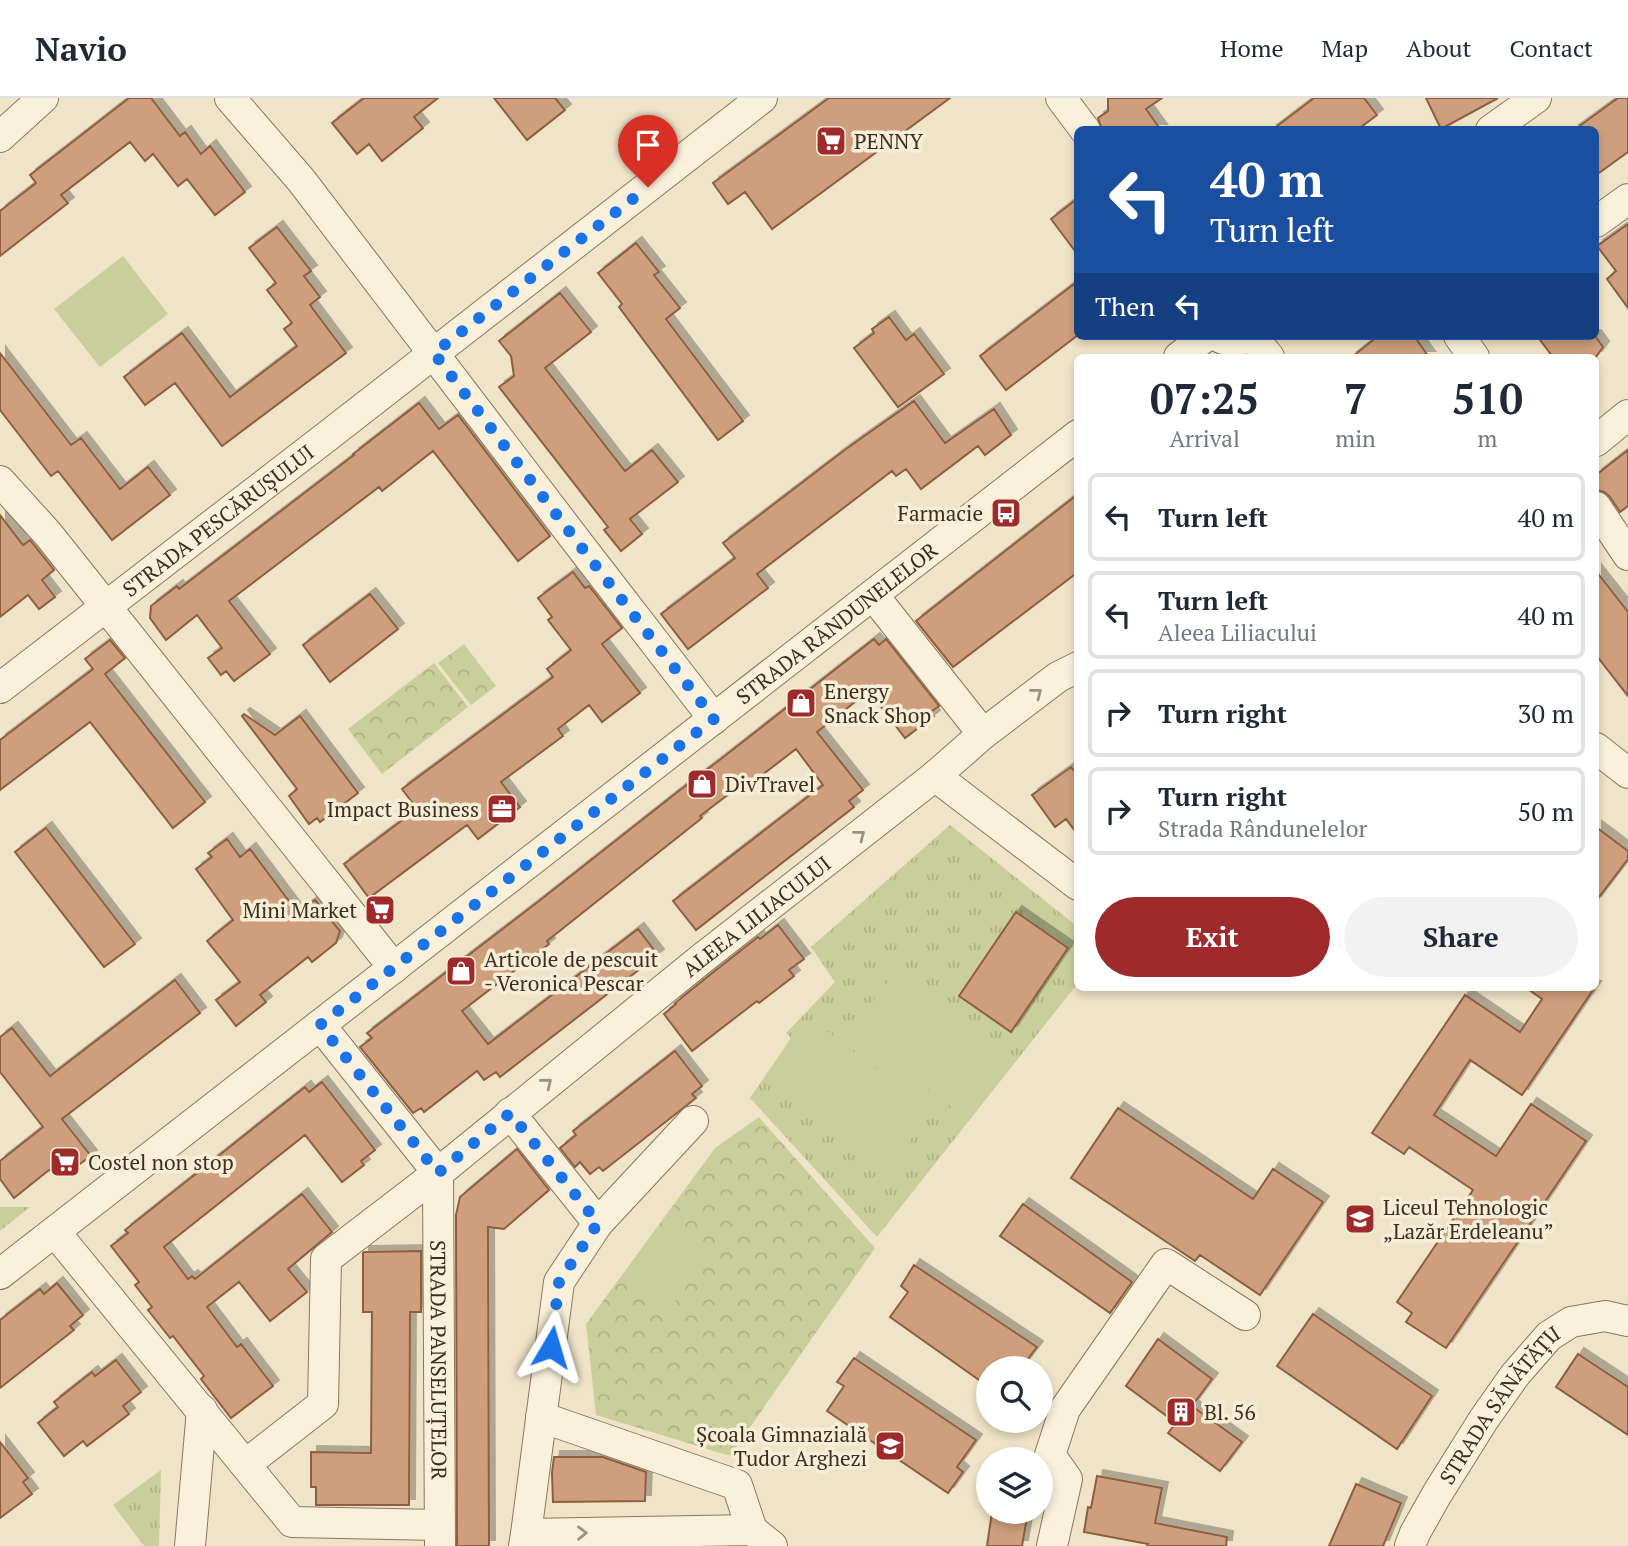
<!DOCTYPE html>
<meta charset="utf-8">
<style>
:root{--surface:#fff;--page:#f2f2f3;--text:#1f2937;--muted:#747a83;--line:#e0e1e3;--accent:#9e2a2b}
body{margin:0;font-family:"PT Serif",serif;background:var(--page);color:var(--text);height:100vh;display:flex;flex-direction:column;font-size:26px;white-space:nowrap}
*{box-sizing:border-box;margin:0}
p{font-size:23px;color:var(--muted)}
.icon{flex:none;width:38px;height:38px;fill:none;stroke:currentColor;stroke-width:2;stroke-linecap:round;stroke-linejoin:round}
.map{position:relative;flex:1;overflow:hidden}
.details{position:absolute;left:1074px;top:256px;width:525px;height:637px;display:flex;flex-direction:column;background:var(--surface);border-radius:10px;box-shadow:0 4px 10px #0003}
.details>*{flex:none}
.guide{position:absolute;left:1074px;top:28px;width:525px;height:214px;border-radius:10px;box-shadow:0 4px 10px #0003;background:#1a4fa0;color:#fff;overflow:hidden}
.fabs{position:absolute;left:976px;top:1258px;display:grid;gap:14px}
.fabs a{display:grid;place-items:center;width:77px;height:77px;border-radius:50%;background:var(--surface);box-shadow:0 4px 10px #0003;font-size:35px}
.pin{position:absolute;display:grid;place-items:center;width:60px;height:60px;color:#fff;margin:-72px -30px;border-radius:50% 50% 50% 0;rotate:-45deg;box-shadow:0 0 7px #0007}
.pin .icon{rotate:45deg}
.me{position:absolute;width:77px;margin:-38px;rotate:7deg;stroke-linejoin:round;filter:drop-shadow(0 0 5px #0008)}
.turn{display:flex;align-items:center;gap:24px;height:147px;padding:0 21px;font-size:32px}
.turn .icon{width:91px;height:91px;stroke-width:2.5}
.turn b{display:block;font-size:49px;line-height:60px}
.then{display:flex;align-items:center;height:66px;padding:0 21px;background:#0003;gap:14px;font-size:26px}
.eta{display:flex;justify-content:space-evenly;align-items:center;height:119px;text-align:center}
.eta b{font-size:42px;font-weight:700;line-height:49px}
.button{display:flex;gap:14px;margin-top:auto;padding:14px 21px}
.button a{flex:1;height:80px;border-radius:42px;background:var(--accent);color:#fff;font-size:28px;font-weight:700;line-height:80px;text-align:center}
.button a+a{background:var(--page);color:var(--text)}
ul{padding:0;list-style:none}
li{display:flex;align-items:center;gap:21px;height:88px;margin:0 14px 10px;padding:0 7px;border:4px solid var(--line);border-radius:10px}
li div{flex:1}
li b{display:block;font-size:26px}
li em{font-style:normal}
header{display:flex;align-items:center;gap:42px;box-sizing:border-box;height:98px;padding:0 35px;background:var(--surface);border-bottom:2px solid var(--line)}
header strong{font-size:33px}
nav{display:flex;gap:38px;margin-inline-start:auto;font-size:24px}
.map>svg:first-child{display:block}
</style>
<header>
<strong>Navio</strong>
<nav><a>Home</a><a>Map</a><a>About</a><a>Contact</a></nav>
</header>
<div class="map">
<svg width="1628" height="1448" viewBox="0 0 1628 1448">
<defs>
<pattern id="grass-tufts" width="24" height="20" patternUnits="userSpaceOnUse" patternTransform="scale(1.75)"><rect width="24" height="20" fill="#c9cf9b"/><path d="M3 7l-1-3M5 7V3M7 7l1-3M15 17l-1-3M17 17v-4M19 17l1-3" fill="none" stroke="#aeb285"/></pattern>
<pattern id="park-crowns" width="20" height="18" patternUnits="userSpaceOnUse" patternTransform="scale(1.75)"><rect width="20" height="18" fill="#c9cf9b"/><path d="M2 6a3 3 0 1 1 6 0M12 15a3 3 0 1 1 6 0" fill="none" stroke="#aeb285"/></pattern>
<filter id="shadow"><feDropShadow dx="6" dy="-6" stdDeviation="0" flood-color="#0004"/></filter>
</defs>
<rect width="100%" height="100%" fill="#f0e4c8"/>
<path fill="url(#grass-tufts)" d="M 950,727 L 1078,829 L 1078,885 L 877,1139 L 750,1000 L 791,940 L 786,935 L 835,884 L 811,849 Z
M 0,1109 L 30,1109 L 0,1133 Z
M 161,1372 L 159,1448 L 144,1448 L 113,1407 Z"/>
<path fill="url(#park-crowns)" d="M 464,546 L 496,588 L 471,607 L 438,565 Z
M 434,565 L 468,609 L 382,676 L 348,631 Z
M 759,1019 L 875,1150 L 730,1358 L 596,1317 L 586,1226 L 715,1050 Z"/>
<path fill="#c9cf9b" d="M 123,158 L 168,216 L 100,269 L 54,211 Z
M 897,872 L 1012,961 L 966,1020 L 851,932 Z
M 812,922 L 932,1014 L 885,1075 L 765,983 Z
M 670,1118 L 714,1151 L 667,1215 L 622,1182 Z"/>
<path fill="#cf9f7d" stroke="#8d5f41" stroke-width="2" filter="url(#shadow)" d="M 129,0 L 151,0 L 180,38 L 185,34 L 201,56 L 210,48 L 245,94 L 215,117 L 187,81 L 178,88 L 153,56 L 145,63 L 130,44 L 61,97 L 68,105 L 0,158 L 0,113 L 36,85 L 30,77 Z
M 364,0 L 438,0 L 414,19 L 423,30 L 382,63 L 369,46 L 357,56 L 332,25 Z
M 494,0 L 555,0 L 565,12 L 527,42 Z
M 829,0 L 950,0 L 772,131 L 745,94 L 728,106 L 713,85 Z
M 1108,0 L 1162,0 L 1146,11 L 1161,32 L 1102,32 L 1098,20 L 1108,13 Z
M 1314,0 L 1364,0 L 1377,17 L 1357,32 L 1272,32 Z
M 1426,0 L 1498,0 L 1441,31 Z
M 1618,0 L 1628,0 L 1628,54 L 1596,77 L 1596,32 L 1574,32 Z
M 1078,100 L 1078,157 L 1051,121 Z
M 1628,126 L 1628,210 L 1607,181 L 1616,173 L 1597,148 Z
M 277,129 L 311,173 L 304,178 L 320,199 L 310,207 L 346,255 L 222,348 L 175,285 L 145,307 L 124,279 L 182,235 L 230,299 L 297,248 L 284,231 L 292,225 L 267,192 L 276,185 L 249,150 Z
M 636,145 L 659,174 L 654,177 L 680,210 L 666,221 L 743,323 L 718,342 L 619,209 L 622,206 L 598,175 Z
M 1078,183 L 1078,237 L 1006,292 L 980,258 Z
M 560,195 L 591,234 L 545,270 L 625,373 L 652,352 L 678,384 L 630,421 L 642,436 L 621,453 L 604,432 L 608,429 L 499,289 L 514,278 L 511,258 L 499,243 Z
M 889,219 L 906,242 L 914,236 L 944,276 L 898,309 L 854,250 L 874,235 L 872,231 Z
M 1378,238 L 1414,238 L 1429,259 L 1352,259 Z
M 1537,238 L 1595,238 L 1603,249 L 1596,259 L 1553,259 Z
M 0,255 L 71,347 L 81,340 L 120,391 L 148,369 L 170,397 L 112,442 L 58,373 L 51,378 L 0,312 Z
M 914,303 L 945,345 L 994,311 L 1011,337 L 985,357 L 978,348 L 921,391 L 906,371 L 896,378 L 892,373 L 757,476 L 768,490 L 688,551 L 661,516 L 735,460 L 723,445 L 846,351 Z
M 419,305 L 439,331 L 458,317 L 550,438 L 518,463 L 433,353 L 382,393 L 379,389 L 229,503 L 270,556 L 234,583 L 226,573 L 221,577 L 208,560 L 222,550 L 197,517 L 166,542 L 150,520 L 151,508 L 177,488 L 179,491 L 354,357 L 353,356 Z
M 1628,352 L 1628,408 L 1620,414 L 1610,399 L 1604,394 L 1596,392 L 1596,377 Z
M 1078,396 L 1078,474 L 953,569 L 916,523 Z
M 0,417 L 23,447 L 30,442 L 54,472 L 42,482 L 55,499 L 39,511 L 28,497 L 0,519 Z
M 1596,473 L 1628,514 L 1628,598 L 1596,557 Z
M 573,474 L 585,490 L 589,488 L 622,530 L 602,546 L 640,595 L 602,624 L 589,607 L 558,631 L 563,638 L 501,684 L 520,709 L 478,741 L 467,727 L 369,800 L 344,766 L 417,711 L 402,691 L 553,579 L 547,571 L 571,552 L 548,522 L 552,519 L 538,500 Z
M 370,496 L 398,531 L 330,584 L 303,547 Z
M 874,541 L 879,547 L 886,541 L 939,608 L 931,614 L 934,618 L 905,640 L 869,593 L 817,634 L 863,692 L 849,703 L 854,709 L 696,832 L 673,803 L 823,687 L 796,651 L 740,694 L 737,690 L 700,718 L 702,720 L 547,843 L 549,846 L 462,913 L 488,946 L 638,831 L 658,857 L 500,979 L 496,974 L 484,982 L 477,973 L 424,1014 L 421,1010 L 413,1015 L 360,949 L 372,940 L 367,935 L 539,803 L 680,692 L 717,664 Z
M 110,542 L 125,560 L 105,576 L 205,704 L 173,730 L 90,624 L 0,692 L 0,642 L 93,571 L 85,561 Z
M 244,616 L 275,637 L 300,618 L 358,695 L 320,724 L 317,720 L 309,726 L 289,698 L 297,691 L 242,618 Z
M 1071,669 L 1078,678 L 1078,737 L 1066,721 L 1055,729 L 1032,697 Z
M 1596,729 L 1628,753 L 1628,761 L 1596,803 Z
M 46,730 L 135,846 L 104,869 L 15,754 Z
M 227,741 L 240,759 L 250,751 L 298,815 L 315,802 L 340,833 L 336,845 L 312,864 L 308,859 L 260,897 L 266,904 L 236,928 L 216,902 L 240,884 L 207,843 L 233,822 L 196,771 L 212,759 L 208,755 Z
M 1016,814 L 1068,850 L 1011,934 L 959,898 Z
M 778,827 L 804,861 L 789,872 L 794,878 L 759,905 L 757,903 L 692,953 L 664,916 L 676,906 L 675,905 L 711,876 L 758,839 L 760,841 Z
M 175,882 L 200,915 L 62,1021 L 91,1058 L 70,1073 L 49,1072 L 14,1100 L 0,1081 L 0,1063 L 43,1029 L 0,974 L 0,939 L 12,930 L 50,978 Z
M 1525,889 L 1595,889 L 1522,997 L 1470,962 L 1434,1017 L 1496,1058 L 1531,1006 L 1586,1043 L 1446,1250 L 1406,1224 L 1412,1215 L 1397,1204 L 1473,1092 L 1409,1049 L 1404,1056 L 1372,1035 L 1465,897 L 1520,934 L 1542,901 Z
M 675,953 L 702,988 L 692,996 L 696,1000 L 603,1073 L 599,1069 L 590,1076 L 580,1064 L 575,1069 L 560,1050 L 576,1037 L 573,1033 Z
M 322,984 L 375,1052 L 361,1063 L 364,1067 L 342,1084 L 305,1037 L 164,1149 L 188,1181 L 192,1178 L 195,1181 L 302,1096 L 332,1134 L 288,1171 L 307,1194 L 270,1223 L 239,1184 L 207,1209 L 237,1249 L 241,1246 L 273,1288 L 231,1320 L 201,1281 L 204,1278 L 173,1238 L 170,1240 L 148,1212 L 152,1209 L 135,1187 L 139,1184 L 111,1148 L 128,1135 L 125,1132 L 305,989 L 309,994 Z
M 1118,1010 L 1253,1101 L 1273,1071 L 1323,1104 L 1260,1197 L 1200,1157 L 1195,1163 L 1071,1080 Z
M 517,1051 L 549,1092 L 504,1131 L 488,1129 L 489,1448 L 457,1448 L 456,1117 L 460,1099 Z
M 1023,1106 L 1132,1184 L 1110,1215 L 1000,1138 Z
M 421,1153 L 421,1214 L 410,1214 L 409,1407 L 316,1407 L 316,1389 L 311,1389 L 311,1354 L 371,1355 L 372,1214 L 363,1214 L 363,1155 L 364,1154 Z
M 914,1167 L 1037,1249 L 1021,1270 L 989,1270 L 989,1289 L 890,1219 L 908,1194 L 901,1188 Z
M 57,1185 L 83,1217 L 70,1228 L 74,1232 L 0,1290 L 0,1222 L 40,1191 L 44,1196 Z
M 1313,1216 L 1432,1298 L 1397,1351 L 1277,1268 Z
M 1158,1241 L 1212,1281 L 1192,1308 L 1242,1344 L 1220,1373 L 1168,1335 L 1176,1325 L 1126,1288 Z
M 1578,1256 L 1628,1289 L 1628,1337 L 1556,1289 Z
M 854,1260 L 976,1342 L 957,1369 L 963,1374 L 948,1395 L 827,1313 L 844,1288 L 837,1284 Z
M 116,1262 L 141,1294 L 123,1308 L 129,1316 L 87,1348 L 83,1343 L 64,1358 L 38,1325 L 58,1309 L 54,1304 L 92,1274 L 95,1278 Z
M 0,1344 L 28,1380 L 23,1384 L 32,1396 L 0,1420 Z
M 554,1359 L 603,1359 L 646,1374 L 645,1403 L 553,1404 L 552,1375 Z
M 1097,1378 L 1162,1390 L 1155,1425 L 1227,1439 L 1226,1448 L 1147,1448 L 1148,1446 L 1084,1434 L 1088,1409 L 1091,1410 Z
M 1356,1386 L 1401,1405 L 1383,1448 L 1329,1448 Z
M 992,1414 L 1028,1414 L 1022,1448 L 987,1448 Z"/>
<g fill="none" stroke-linecap="round" stroke-linejoin="round">
<g stroke="#8d765c" stroke-width="32">
<g id="minor">
<path d="M 230,0 L 301,82 L 578,445 L 714,621"/>
<path d="M 1061,0 L 1085,32"/>
<path d="M 1491,32 L 1536,0"/>
<path d="M 0,39 L 43,0"/>
<path d="M 1596,124 L 1628,101"/>
<path d="M 1217,238 C 1227,244 1238,245 1248,238"/>
<path d="M 1252,238 L 1269,259"/>
<path d="M 1459,238 L 1474,259"/>
<path d="M 1179,259 L 1206,238"/>
<path d="M 1596,343 L 1628,317"/>
<path d="M 0,383 L 48,436 L 394,870"/>
<path d="M 1596,409 L 1628,457"/>
<path d="M 873,497 L 983,636"/>
<path id="s1" d="M 0,590 L 325,340 L 762,0"/>
<path d="M 1596,650 L 1628,675"/>
<path d="M 935,678 L 1078,787"/>
<path d="M 320,927 L 438,1075"/>
<path d="M 510,1015 L 598,1125"/>
<path id="s2" d="M 438,1075 L 440,1448"/>
<path d="M 55,1134 L 292,1424 L 439,1427"/>
<path id="s3" d="M 0,1176 L 1078,337"/>
<path d="M 541,1319 L 737,1387 L 752,1432"/>
<path id="s4" d="M 246,1366 L 323,1306 L 326,1161 L 438,1075 L 700,862 L 935,678 L 983,636 L 1058,579 L 1078,569"/>
<path d="M 526,1436 L 559,1184 L 598,1125 L 693,1023"/>
<path d="M 190,1448 L 202,1312"/>
<path d="M 524,1448 L 526,1436 L 752,1432 L 772,1448"/>
<path d="M 1052,1448 L 1067,1381 L 1050,1357 L 1065,1311 L 1166,1166 L 1245,1217"/>
<path id="s5" d="M 1410,1448 L 1415,1435 L 1437,1396 L 1484,1321 L 1515,1277 L 1549,1238 L 1571,1224 L 1605,1218 L 1628,1223"/>
</g>
</g>
<use href="#minor" stroke="#faf1dc" stroke-width="30"/>
</g>
<defs><path id="oneway-chevron" d="M-2-3.5L2.5 0L-2 3.5" fill="none" stroke-width="1.6" stroke-linecap="round" stroke-linejoin="round" transform="scale(1.75)"/></defs>
<g stroke="#9c907e">
<use href="#oneway-chevron" transform="translate(1037 595) rotate(-38)"/>
<use href="#oneway-chevron" transform="translate(860 737) rotate(-38)"/>
<use href="#oneway-chevron" transform="translate(547 985) rotate(-39)"/>
<use href="#oneway-chevron" transform="translate(582 1435) rotate(-1)"/>
</g>
<g fill="none" stroke-linecap="round" stroke-linejoin="round">
<path stroke="#1a73e8" stroke-width="12" stroke-dasharray="0 21.6" d="M 551,1249 L 559,1184 L 598,1125 L 510,1015 L 438,1075 L 320,927 L 714,621 L 578,445 L 434,255 L 648,89"/>
</g>
<defs>
<g id="supermarket-square" transform="scale(1.575)"><rect x="-9" y="-9" width="18" height="18" rx="4" fill="#9e2a2b" stroke="#f7eed8"/><path d="M-6-5.5h2.5l.6 2H6L4.5 2H-2.5L-4.4-4H-6ZM-1.5 3.2a1.3 1.3 0 1 0 .1 0ZM3 3.2a1.3 1.3 0 1 0 .1 0Z" fill="#fff"/></g>
<g id="bus-square" transform="scale(1.575)"><rect x="-9" y="-9" width="18" height="18" rx="4" fill="#9e2a2b" stroke="#f7eed8"/><path d="M-5-6H5V4H4V6H2V4H-2V6H-4V4H-5ZM-3.5-4V0h7V-4ZM-3.5 1.2v1.5H-2V1.2ZM2 1.2v1.5H3.5V1.2Z" fill="#fff"/></g>
<g id="shop-square" transform="scale(1.575)"><rect x="-9" y="-9" width="18" height="18" rx="4" fill="#9e2a2b" stroke="#f7eed8"/><path d="M-5-2.5h2.3a2.7 3.5 0 0 1 5.4 0H5L5.5 6h-11ZM-1.5-2.5h3a1.5 2.3 0 0 0-3 0Z" fill="#fff"/></g>
<g id="office-square" transform="scale(1.575)"><rect x="-9" y="-9" width="18" height="18" rx="4" fill="#9e2a2b" stroke="#f7eed8"/><path d="M-6-3h4V-5.5h4V-3h4V5H-6ZM-1-4.5V-3h2v-1.5ZM-6 0V1H6V0Z" fill="#fff"/></g>
<g id="school-square" transform="scale(1.575)"><rect x="-9" y="-9" width="18" height="18" rx="4" fill="#9e2a2b" stroke="#f7eed8"/><path d="M0-5L7-2L0 1L-7-2ZM-4 1L0 2.5L4 1V4Q0 6-4 4Z" fill="#fff"/></g>
<g id="building-square" transform="scale(1.575)"><rect x="-9" y="-9" width="18" height="18" rx="4" fill="#9e2a2b" stroke="#f7eed8"/><path d="M-4-6H4V6H1V3H-1V6H-4ZM-2.5-4.3h1.7v1.8h-1.7ZM.8-4.3h1.7v1.8H.8ZM-2.5-1h1.7V.8h-1.7ZM.8-1h1.7V.8H.8Z" fill="#fff"/></g>
</defs>
<g fill-rule="evenodd">
<use href="#supermarket-square" x="831" y="43"/>
<use href="#bus-square" x="1006" y="415"/>
<use href="#shop-square" x="801" y="605"/>
<use href="#shop-square" x="702" y="686"/>
<use href="#office-square" x="502" y="711"/>
<use href="#supermarket-square" x="380" y="812"/>
<use href="#shop-square" x="461" y="873"/>
<use href="#supermarket-square" x="65" y="1064"/>
<use href="#school-square" x="1360" y="1121"/>
<use href="#building-square" x="1181" y="1314"/>
<use href="#school-square" x="890" y="1348"/>
</g>
<g text-anchor="middle" dominant-baseline="central" stroke-width="7" stroke-linejoin="round" paint-order="stroke">
<g font-size="21" fill="#3d2e20" stroke="#f7eed8" text-anchor="start">
<text x="854" y="43">PENNY</text>
<text x="983" y="415" text-anchor="end">Farmacie</text>
<text x="824" y="593">Energy<tspan x="824" dy="24">Snack Shop</tspan></text>
<text x="725" y="686">DivTravel</text>
<text x="479" y="711" text-anchor="end">Impact Business</text>
<text x="357" y="812" text-anchor="end">Mini Market</text>
<text x="484" y="861">Articole de pescuit<tspan x="484" dy="24">- Veronica Pescar</tspan></text>
<text x="88" y="1064">Costel non stop</text>
<text x="1383" y="1109">Liceul Tehnologic<tspan x="1383" dy="24">„Lazăr Erdeleanu”</tspan></text>
<text x="1204" y="1314">Bl. 56</text>
<text x="867" y="1336" text-anchor="end">Școala Gimnazială<tspan x="867" dy="24">Tudor Arghezi</tspan></text>
</g>
<g font-size="21" fill="#3d2e20" stroke="#f7eed8">
<text stroke="none"><textPath href="#s1" startOffset="275">STRADA PESCĂRUȘULUI</textPath></text>
<text stroke="none"><textPath href="#s3" startOffset="1060">STRADA RÂNDUNELELOR</textPath></text>
<text stroke="none"><textPath href="#s4" startOffset="793">ALEEA LILIACULUI</textPath></text>
<text stroke="none"><textPath href="#s2" startOffset="187">STRADA PANSELUȚELOR</textPath></text>
<text stroke="none"><textPath href="#s5" startOffset="168">STRADA SĂNĂTĂȚII</textPath></text>
</g>
</g>
</svg>
<div class="fabs">
<a><svg class="icon" aria-label="search" viewBox="0 0 24 24"><circle cx="10" cy="10" r="6"/><path d="M15 15l6 6"/></svg></a>
<a><svg class="icon" aria-label="layers" viewBox="0 0 24 24"><path d="M12 4l9 5-9 5-9-5zM3 14l9 5 9-5"/></svg></a>
</div>
<div class="pin" style="left:648px;top:89px;background:#d93025"><svg class="icon" aria-label="arrive" viewBox="0 0 24 24"><path d="M6 21V4h12l-3 4 3 4H6"/></svg></div>
<svg class="me" style="left:551px;top:1249px" viewBox="-20 -20 40 40"><path d="M0-17L14 15 0 8-14 15z" fill="#1a73e8" stroke="#fff" stroke-width="4"/></svg>
<div class="guide">
<div class="turn"><svg class="icon" aria-label="left" viewBox="0 0 24 24"><path d="M17 20v-9H6M10 6l-5 5 5 5"/></svg><div><b>40 m</b>Turn left</div></div>
<div class="then">Then<svg class="icon" aria-label="left" viewBox="0 0 24 24"><path d="M17 20v-9H6M10 6l-5 5 5 5"/></svg></div>
</div>
<section class="details">
<div class="eta">
<div><b>07:25</b><p>Arrival</p></div>
<div><b>7</b><p>min</p></div>
<div><b>510</b><p>m</p></div>
</div>
<ul>
<li><svg class="icon" aria-label="left" viewBox="0 0 24 24"><path d="M17 20v-9H6M10 6l-5 5 5 5"/></svg><div><b>Turn left</b></div><em>40 m</em></li>
<li><svg class="icon" aria-label="left" viewBox="0 0 24 24"><path d="M17 20v-9H6M10 6l-5 5 5 5"/></svg><div><b>Turn left</b><p>Aleea Liliacului</p></div><em>40 m</em></li>
<li><svg class="icon" aria-label="right" viewBox="0 0 24 24"><path d="M7 20v-9h11M14 6l5 5-5 5"/></svg><div><b>Turn right</b></div><em>30 m</em></li>
<li><svg class="icon" aria-label="right" viewBox="0 0 24 24"><path d="M7 20v-9h11M14 6l5 5-5 5"/></svg><div><b>Turn right</b><p>Strada Rândunelelor</p></div><em>50 m</em></li>
</ul>
<div class="button"><a>Exit</a><a>Share</a></div>
</section>
</div>
